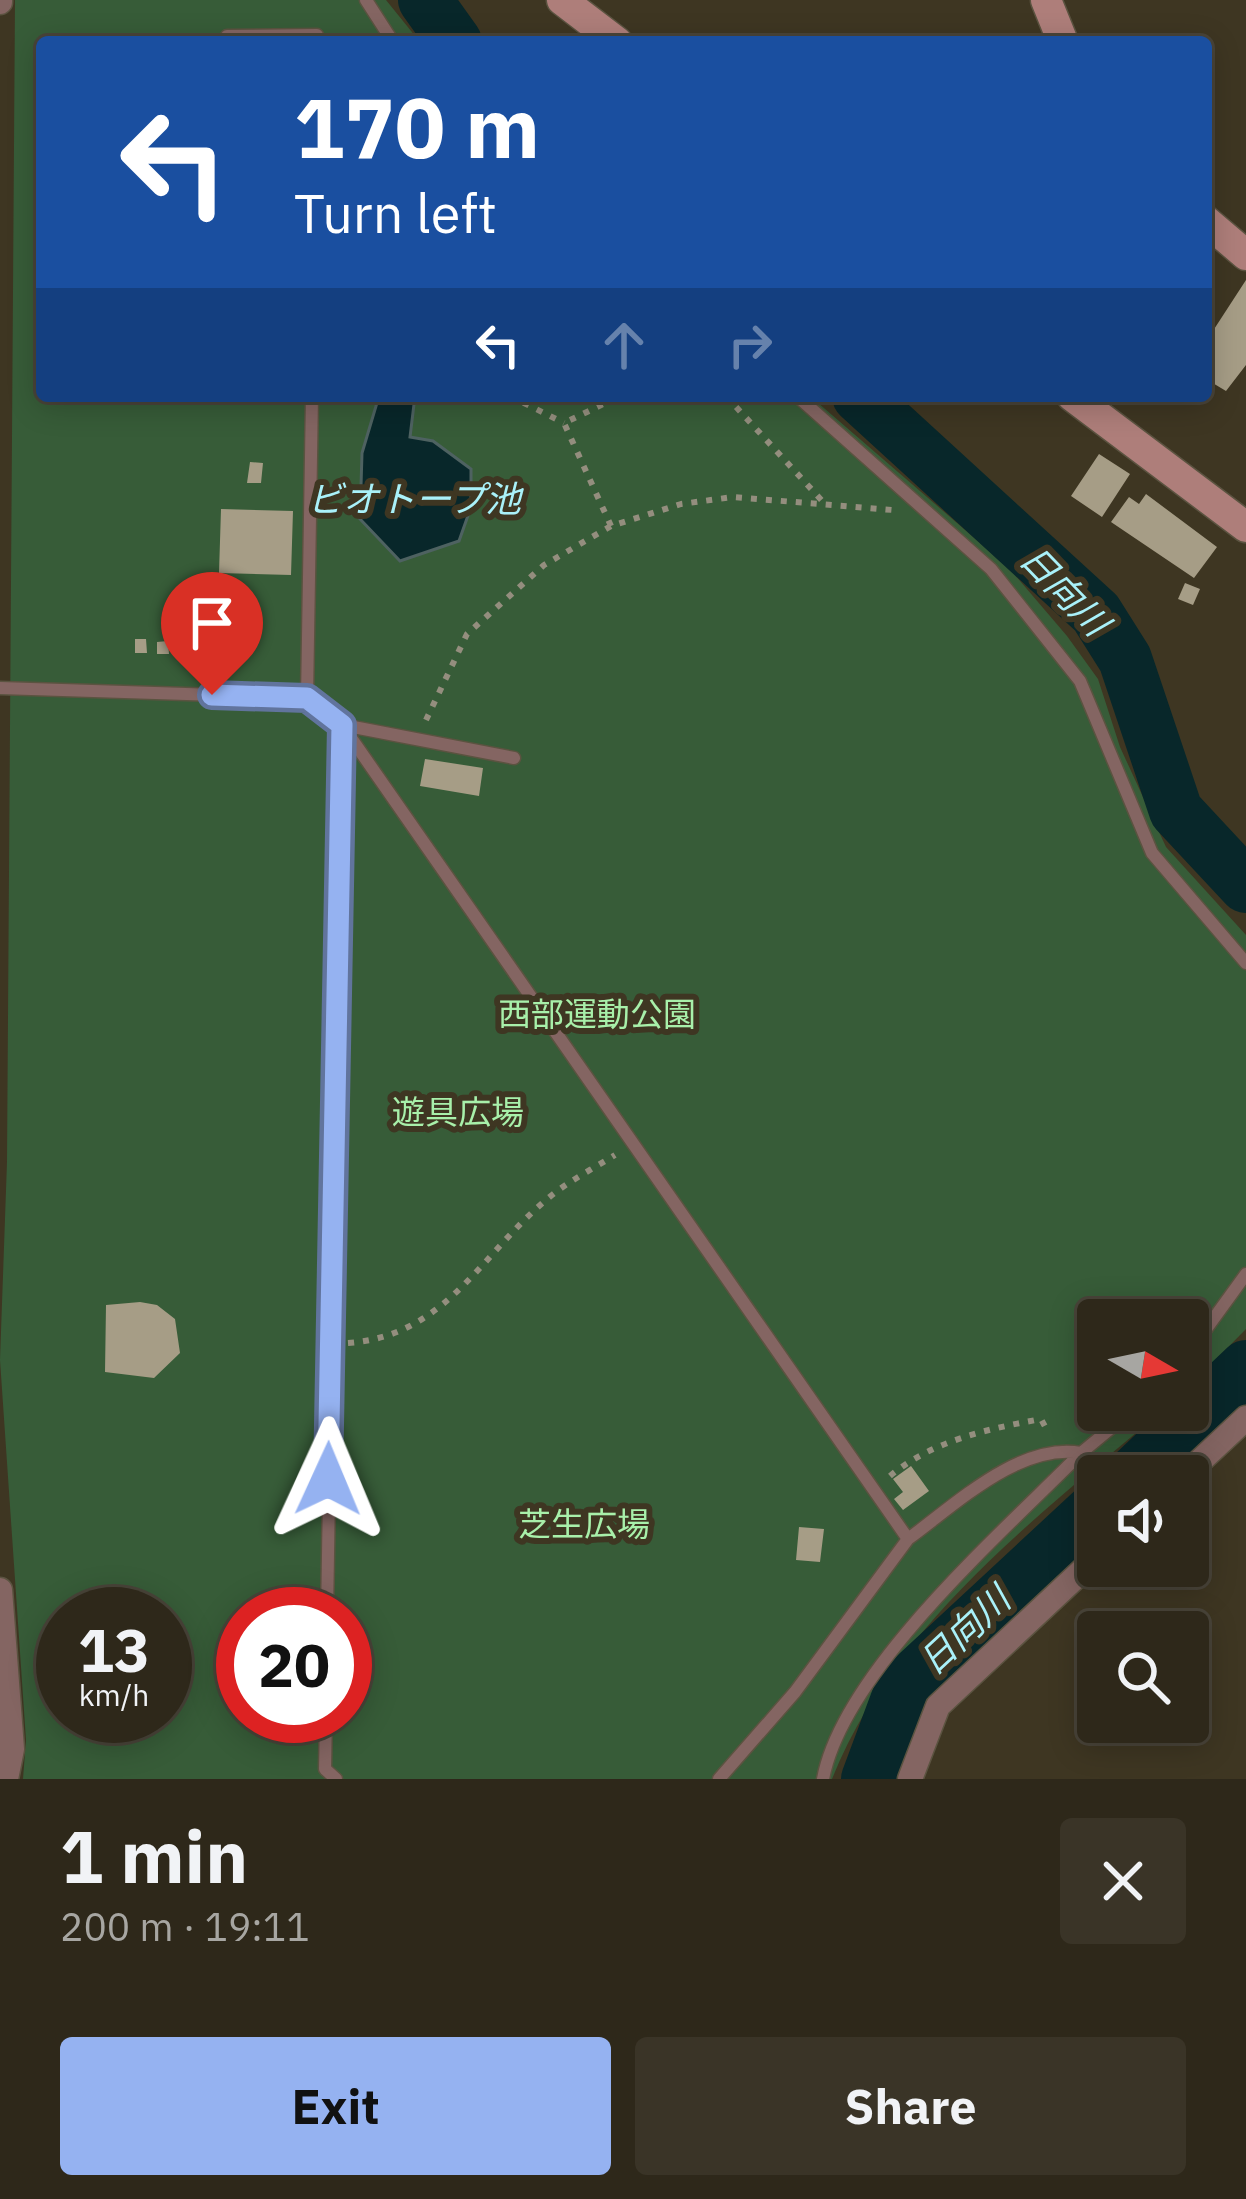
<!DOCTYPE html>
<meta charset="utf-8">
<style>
:root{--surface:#2e281a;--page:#3a3427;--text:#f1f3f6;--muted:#a7a6a2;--line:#494439;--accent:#95b2f1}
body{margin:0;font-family:"IBM Plex Sans","Noto Sans JP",sans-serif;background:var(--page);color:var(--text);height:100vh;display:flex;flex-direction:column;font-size:45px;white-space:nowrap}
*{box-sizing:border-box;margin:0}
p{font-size:39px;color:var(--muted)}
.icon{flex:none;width:66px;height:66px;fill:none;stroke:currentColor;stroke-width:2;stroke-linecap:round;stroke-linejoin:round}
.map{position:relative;height:1779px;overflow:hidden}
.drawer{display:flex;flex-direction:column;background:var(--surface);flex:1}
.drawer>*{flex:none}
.top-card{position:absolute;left:36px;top:36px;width:1176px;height:366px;border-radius:12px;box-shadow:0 6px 30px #0003,0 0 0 3px var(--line);background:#1a4fa0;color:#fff;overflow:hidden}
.needle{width:78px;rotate:99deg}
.fabs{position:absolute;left:1077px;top:1299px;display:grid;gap:24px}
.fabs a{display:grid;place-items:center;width:132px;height:132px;border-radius:12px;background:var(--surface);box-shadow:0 6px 30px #0003,0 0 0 3px var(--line);font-size:60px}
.speed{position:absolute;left:36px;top:1587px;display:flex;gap:24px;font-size:60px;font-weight:700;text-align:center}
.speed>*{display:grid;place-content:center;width:156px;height:156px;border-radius:50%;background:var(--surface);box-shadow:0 6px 30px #0003,0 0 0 3px var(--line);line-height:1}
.speed small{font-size:30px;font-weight:400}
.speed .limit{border:18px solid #d22;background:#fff;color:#111}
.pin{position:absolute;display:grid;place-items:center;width:102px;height:102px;color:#fff;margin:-123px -51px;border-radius:50% 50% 50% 0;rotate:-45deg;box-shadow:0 0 12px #0007}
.pin .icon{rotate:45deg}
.me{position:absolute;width:132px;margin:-66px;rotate:1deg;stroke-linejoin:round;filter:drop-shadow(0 0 9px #0008)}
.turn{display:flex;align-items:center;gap:42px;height:252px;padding:0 60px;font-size:54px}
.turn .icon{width:156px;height:156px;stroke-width:2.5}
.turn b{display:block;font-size:84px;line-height:102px}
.lanes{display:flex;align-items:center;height:114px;padding:0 60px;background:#0003;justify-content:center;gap:60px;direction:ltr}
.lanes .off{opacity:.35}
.round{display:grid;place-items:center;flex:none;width:126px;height:126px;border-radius:12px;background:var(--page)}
.summary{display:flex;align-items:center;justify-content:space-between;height:204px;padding:0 60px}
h1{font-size:72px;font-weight:700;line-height:90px}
.primary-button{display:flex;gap:24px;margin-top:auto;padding:24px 60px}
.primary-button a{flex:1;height:138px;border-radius:12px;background:var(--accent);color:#111;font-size:48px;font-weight:700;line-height:138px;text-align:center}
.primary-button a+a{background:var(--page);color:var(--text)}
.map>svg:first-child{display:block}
</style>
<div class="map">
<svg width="1246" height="1779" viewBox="0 0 1246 1779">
<rect width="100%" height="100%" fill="#3e3622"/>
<path fill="#375c38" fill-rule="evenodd" d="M 15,0 L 386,0 L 420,42 L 42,42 L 42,396 L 810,396 L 1008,567 L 1067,636 L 1098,679 L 1120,747 L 1166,847 L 1246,935 L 1246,1329 L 1188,1388 L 1188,1320 L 1098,1320 L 1098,1410 L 1163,1410 C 1039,1516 894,1623 832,1779 L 23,1779 L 26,1740 L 0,1360 L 7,1162 ZM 63,1614 L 165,1614 L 165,1716 L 63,1716 ZM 243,1614 L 345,1614 L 345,1716 L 243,1716 Z"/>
<path fill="#08272a" stroke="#4e6261" stroke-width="3" d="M 379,396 L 415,396 L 410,437 L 433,441 L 471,469 L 471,507 L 459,541 L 400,561 L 360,519 L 362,453 Z"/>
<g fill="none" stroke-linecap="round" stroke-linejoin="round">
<path stroke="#08272a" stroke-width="54" d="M 425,0 L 455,42
M 859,396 L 1096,613 L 1125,659 L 1176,811 L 1246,886
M 1131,1476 L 1246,1367
M 868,1779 L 902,1688 L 1098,1506"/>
</g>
<path fill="#a69d86" d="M 1246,280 L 1246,365 L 1226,391 L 1206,379 L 1207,340 Z
M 1099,454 L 1130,474 L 1102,517 L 1071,496 Z
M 250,462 L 263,463 L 261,483 L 247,483 Z
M 1146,494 L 1217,547 L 1194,578 L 1111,522 L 1129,497 L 1139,504 Z
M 221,509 L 293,511 L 291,575 L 219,573 Z
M 1185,583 L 1200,589 L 1193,605 L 1178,599 Z
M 135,639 L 146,639 L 147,653 L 135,653 Z
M 168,641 L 169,654 L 157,654 L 157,642 Z
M 425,759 L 483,768 L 479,796 L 420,786 Z
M 140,1302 L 157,1305 L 175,1319 L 180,1353 L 154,1378 L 105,1372 L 106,1305 Z
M 911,1466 L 929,1491 L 903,1510 L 894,1499 L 903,1492 L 893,1479 Z
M 799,1527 L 824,1529 L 820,1562 L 796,1560 Z"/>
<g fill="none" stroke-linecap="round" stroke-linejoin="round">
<g stroke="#5b5340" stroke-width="15">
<path id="lane" d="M 366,0 L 393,42
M 227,36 L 317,35 L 317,42
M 797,396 L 991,569 L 1080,681 L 1152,853 L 1246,963
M 0,688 L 307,698 L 342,725 L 908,1539 L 795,1692 L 719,1779
M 307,698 L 312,396
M 343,725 L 514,758
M 1188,1354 L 1246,1274
M 908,1539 C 955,1505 1020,1442 1081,1453 L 1133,1410
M 327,1614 L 342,726
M 326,1716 L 325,1769 L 336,1779
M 823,1779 C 843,1671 1004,1531 1081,1453"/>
</g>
<g stroke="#5b5340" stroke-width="27">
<path id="street" d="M 0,2 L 0,0
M 1184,1476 L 1246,1418
M 0,1590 L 12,1749 L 6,1779
M 910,1779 L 938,1706 L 1098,1556"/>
</g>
<g stroke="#5b5340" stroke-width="33">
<path id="secondary" d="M 562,0 L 617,42
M 1046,0 L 1063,42
M 1206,221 L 1246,255
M 1072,396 L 1246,527"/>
</g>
<path stroke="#948e7e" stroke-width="6" stroke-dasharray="6 9" stroke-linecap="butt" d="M 510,396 L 564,423
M 726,396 L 825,504
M 611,526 L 564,423 L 620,396
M 426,720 L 467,634 L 544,565 L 611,526 L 681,504 L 733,497 L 893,510
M 348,1343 C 448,1336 482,1251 552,1195 C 571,1180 594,1168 615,1155
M 890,1476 C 932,1441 987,1429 1041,1419 L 1048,1432"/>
<use href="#lane" stroke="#846562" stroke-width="12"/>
<use href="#street" stroke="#846562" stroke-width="24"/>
<use href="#secondary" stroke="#ae7e7a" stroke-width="30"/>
</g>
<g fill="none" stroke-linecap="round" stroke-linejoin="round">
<g stroke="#61749d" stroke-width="30">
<path id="route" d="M 212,695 L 307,698 L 342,725 L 328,1479"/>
</g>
<use href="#route" stroke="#95b2f1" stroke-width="21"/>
</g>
<g text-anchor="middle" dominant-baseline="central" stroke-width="12" stroke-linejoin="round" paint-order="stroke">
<g font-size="33" fill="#a8f0aa" stroke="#3e3622">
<text x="597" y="1013">西部運動公園</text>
<text x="458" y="1111">遊具広場</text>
<text x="584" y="1523">芝生広場</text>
</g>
<g font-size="36" font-style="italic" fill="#a9f1f9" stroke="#3e3622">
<text x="414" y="498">ビオトープ池</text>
<text transform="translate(1065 590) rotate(46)">日向川</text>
<text transform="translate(964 1630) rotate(-43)">日向川</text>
</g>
</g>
</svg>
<div class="fabs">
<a><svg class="needle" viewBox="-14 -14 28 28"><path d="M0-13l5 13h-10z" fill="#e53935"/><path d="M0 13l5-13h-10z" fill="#a7a6a2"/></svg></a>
<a><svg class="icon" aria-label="sound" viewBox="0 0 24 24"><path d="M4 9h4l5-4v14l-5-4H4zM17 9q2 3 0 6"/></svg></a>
<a><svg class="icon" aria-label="search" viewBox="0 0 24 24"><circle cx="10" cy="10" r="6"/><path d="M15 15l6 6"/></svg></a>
</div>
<div class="speed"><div>13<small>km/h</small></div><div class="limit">20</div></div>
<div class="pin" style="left:212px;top:695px;background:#d93025"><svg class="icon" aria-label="arrive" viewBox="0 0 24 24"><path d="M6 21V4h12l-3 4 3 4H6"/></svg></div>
<svg class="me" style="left:328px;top:1479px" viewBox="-20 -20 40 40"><path d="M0-17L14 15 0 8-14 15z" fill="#95b2f1" stroke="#fff" stroke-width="4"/></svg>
<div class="top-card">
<div class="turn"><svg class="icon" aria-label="left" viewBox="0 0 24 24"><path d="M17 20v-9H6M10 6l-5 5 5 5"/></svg><div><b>170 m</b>Turn left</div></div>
<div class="lanes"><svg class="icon" aria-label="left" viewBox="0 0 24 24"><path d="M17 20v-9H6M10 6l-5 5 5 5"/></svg><svg class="icon off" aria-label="ahead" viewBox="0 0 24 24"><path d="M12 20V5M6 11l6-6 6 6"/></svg><svg class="icon off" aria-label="right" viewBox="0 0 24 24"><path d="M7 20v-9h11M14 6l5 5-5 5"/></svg></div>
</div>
</div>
<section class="drawer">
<div class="summary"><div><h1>1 min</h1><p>200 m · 19:11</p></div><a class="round"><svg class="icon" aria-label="close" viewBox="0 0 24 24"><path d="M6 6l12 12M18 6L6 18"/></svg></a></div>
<div class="primary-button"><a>Exit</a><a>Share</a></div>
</section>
